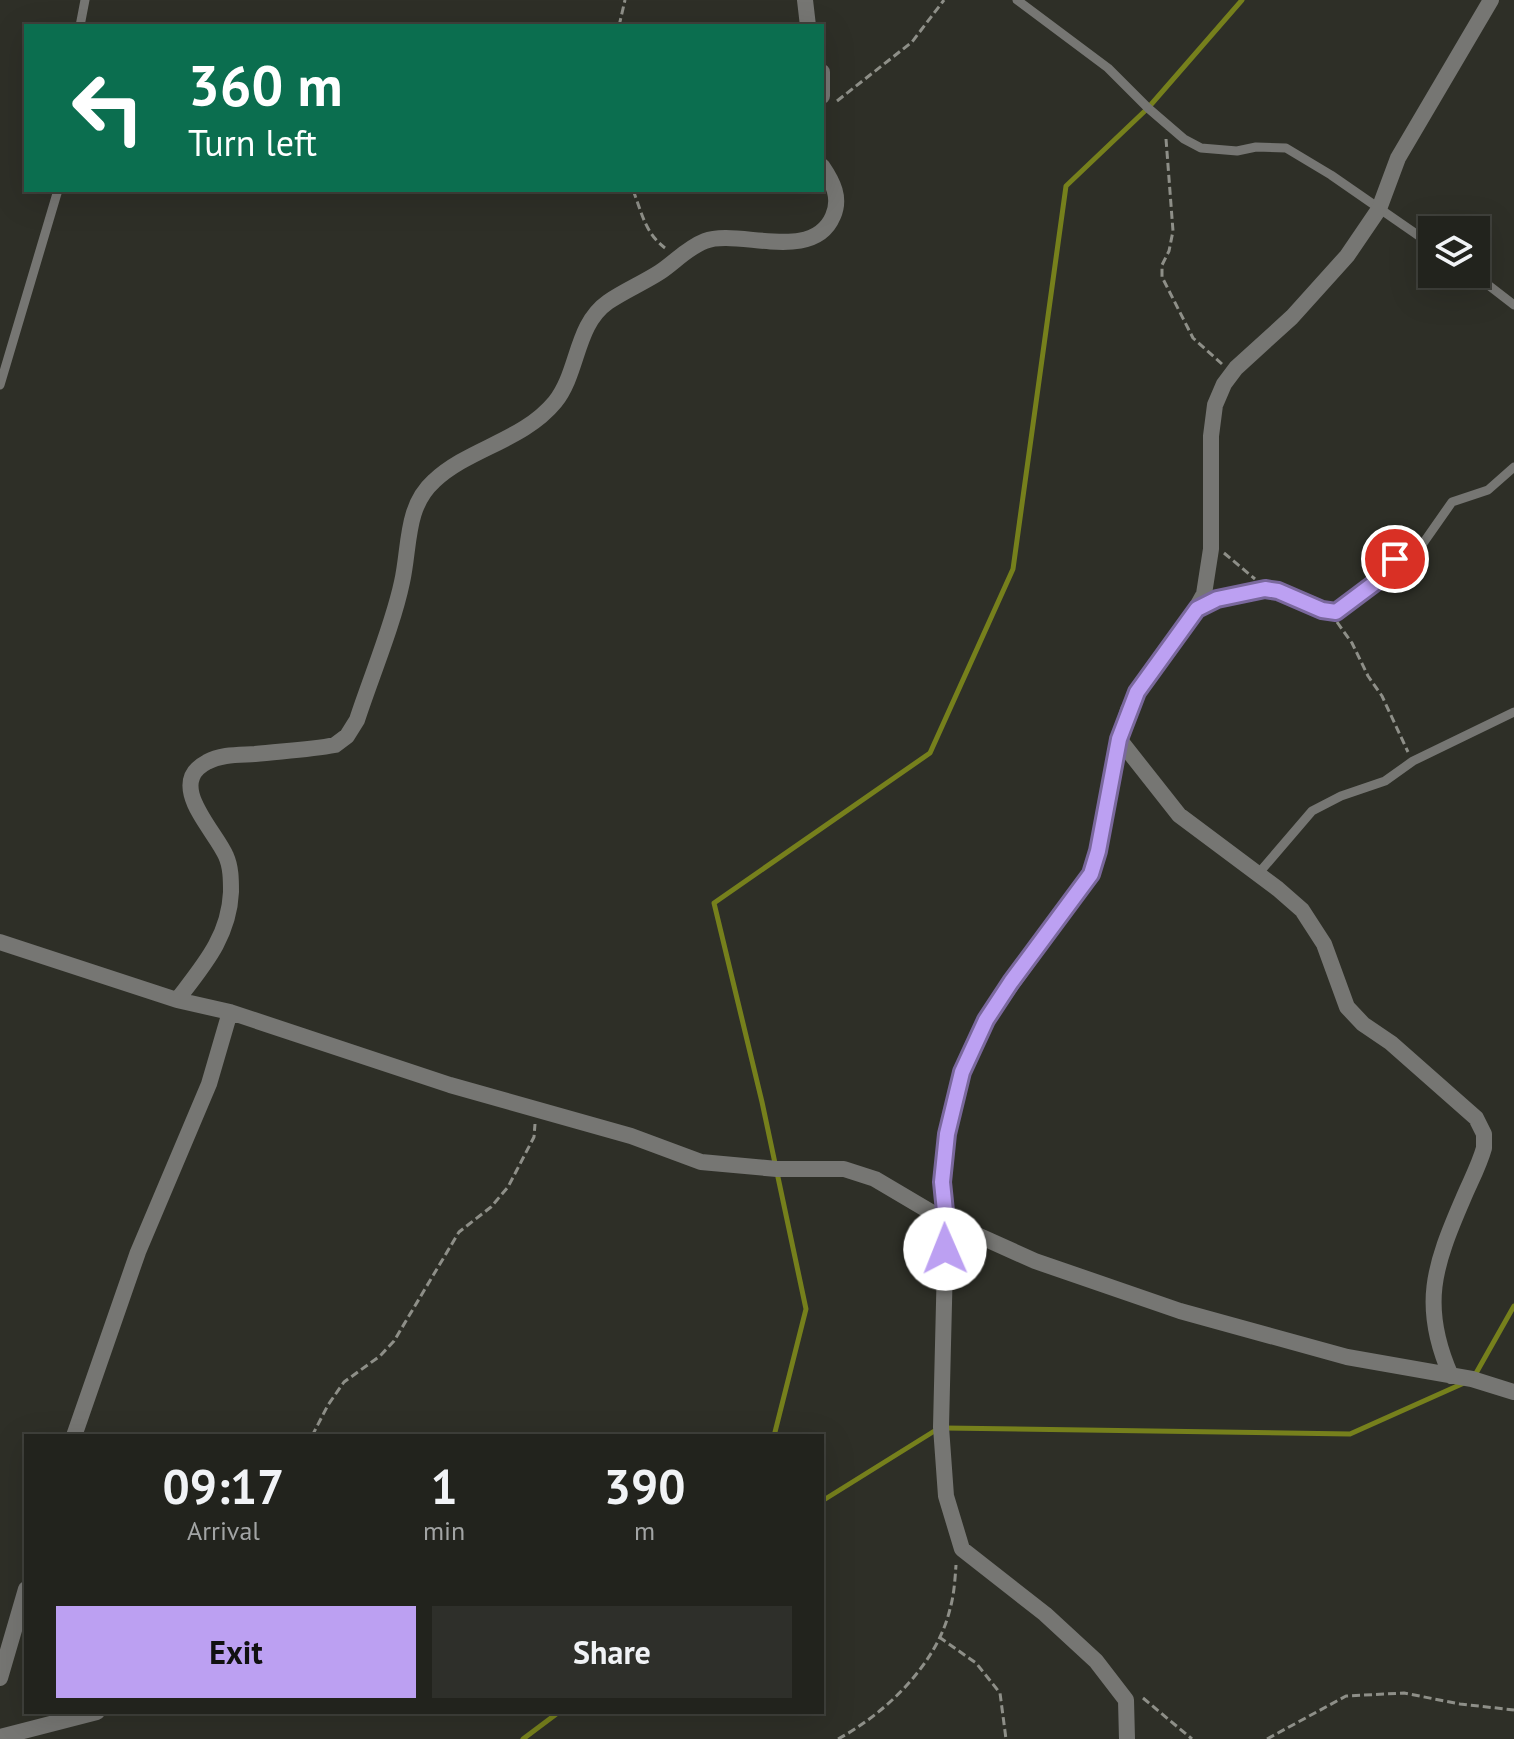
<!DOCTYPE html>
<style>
:root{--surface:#22231d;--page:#2e2f2a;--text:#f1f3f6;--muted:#a2a4a4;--line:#3f403b;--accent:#bca0f2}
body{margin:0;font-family:"PT Sans",sans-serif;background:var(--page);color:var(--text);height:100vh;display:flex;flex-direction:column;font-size:30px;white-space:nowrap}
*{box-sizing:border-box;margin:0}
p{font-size:26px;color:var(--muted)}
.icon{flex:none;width:44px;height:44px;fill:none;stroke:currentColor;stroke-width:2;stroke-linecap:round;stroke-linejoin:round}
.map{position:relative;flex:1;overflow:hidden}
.drawer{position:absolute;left:24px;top:1434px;width:800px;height:280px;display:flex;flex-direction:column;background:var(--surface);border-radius:0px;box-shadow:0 8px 32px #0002,0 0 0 2px var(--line)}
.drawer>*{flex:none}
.top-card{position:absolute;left:24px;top:24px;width:800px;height:168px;border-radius:0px;box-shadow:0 8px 32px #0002,0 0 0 2px var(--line);background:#0b6e4f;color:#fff;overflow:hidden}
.fabs{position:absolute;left:1418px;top:216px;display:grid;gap:16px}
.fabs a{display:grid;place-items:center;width:72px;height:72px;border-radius:0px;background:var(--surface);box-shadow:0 8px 32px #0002,0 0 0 2px var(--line);font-size:40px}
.pin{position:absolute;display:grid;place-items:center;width:68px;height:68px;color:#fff;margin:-34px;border:4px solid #fff;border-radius:50%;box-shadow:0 2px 8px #0007}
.me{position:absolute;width:88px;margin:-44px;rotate:359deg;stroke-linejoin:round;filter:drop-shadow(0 0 6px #0008)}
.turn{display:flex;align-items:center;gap:28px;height:168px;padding:0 32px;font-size:36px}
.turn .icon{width:104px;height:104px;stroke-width:2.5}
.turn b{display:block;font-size:56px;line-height:68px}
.eta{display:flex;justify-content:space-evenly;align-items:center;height:136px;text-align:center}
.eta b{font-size:48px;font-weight:800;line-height:56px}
.primary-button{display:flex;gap:16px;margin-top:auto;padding:16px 32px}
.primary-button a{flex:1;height:92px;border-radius:0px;background:var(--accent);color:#111;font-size:32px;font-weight:800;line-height:92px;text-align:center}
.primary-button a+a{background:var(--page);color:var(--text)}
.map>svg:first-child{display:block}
</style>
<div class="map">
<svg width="1514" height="1739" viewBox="0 0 1514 1739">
<rect width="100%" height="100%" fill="#2e2f27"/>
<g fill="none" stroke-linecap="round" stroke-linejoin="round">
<path stroke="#76801c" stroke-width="5" d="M 1475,1375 L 1514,1306
M 945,1428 L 1350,1434 L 1464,1383
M 774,1436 L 806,1309 L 762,1102 L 714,903 L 930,753 L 1013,569 L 1066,186 L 1148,108 L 1242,0
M 822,1501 L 936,1430
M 523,1739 L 559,1712"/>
<path stroke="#8e8f88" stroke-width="3" stroke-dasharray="8 4" stroke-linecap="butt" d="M 619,26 L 625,0
M 837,101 L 912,42 L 944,0
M 1166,139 L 1173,231 L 1169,251 L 1162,265 L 1162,277 L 1193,338 L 1222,364
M 633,190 C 642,213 645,233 665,248
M 1224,553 L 1255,579
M 1337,622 L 1352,643 L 1368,676 L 1382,696 L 1408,752
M 312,1436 L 328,1405 L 344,1382 L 380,1356 L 394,1341 L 459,1232 L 491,1207 L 508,1187 L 534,1137 L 535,1124
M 939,1637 L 976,1663 L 1000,1693 L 1006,1739
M 1143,1698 L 1192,1739
M 838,1739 C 886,1713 937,1664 950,1609 C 954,1595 955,1580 956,1565
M 1267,1739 L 1346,1696 L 1404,1693 L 1460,1704 L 1514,1710"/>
<path stroke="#767673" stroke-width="9" d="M 1017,0 L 1108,68 L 1148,108 L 1184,139 L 1201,148 L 1237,151 L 1256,147 L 1286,148 L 1331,175 L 1432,245
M 80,26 L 85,0
M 1474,274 L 1514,305
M 0,385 L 58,190
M 1200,607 C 1230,593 1262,583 1293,597 C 1308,604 1320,611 1336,612 L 1376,582 L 1386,565 L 1424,542 L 1452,502 L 1488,490 L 1514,467
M 1258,874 L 1312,811 L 1341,796 L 1385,781 L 1413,761 L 1514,712"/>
<path stroke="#767673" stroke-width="16" d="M 805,0 L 808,26
M 822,72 L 822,96
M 1119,739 L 1179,815 L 1278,889 L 1302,910 L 1324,944 L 1347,1007 L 1363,1024 L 1391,1043 L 1476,1118 L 1484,1134 L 1484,1148 C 1479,1166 1470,1182 1463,1199 C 1434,1266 1420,1306 1451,1376
M 0,942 L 177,1000 L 230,1012 L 450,1085 L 631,1136 L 701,1162 L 777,1169 L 844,1169 L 875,1179 L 946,1221 L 1035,1261 L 1180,1311 L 1347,1357 L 1472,1379 L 1514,1392
M 177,1000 C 203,966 229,937 231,892 C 231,880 231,867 226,856 C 215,830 165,784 207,762 C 221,754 240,755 255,754 C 282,751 309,750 335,745 L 347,736 L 357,720 C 371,677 393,625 402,582 C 410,547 405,507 434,481 C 469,448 523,441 555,402 C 579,372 575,325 608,302 C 624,291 643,283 660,272 C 675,262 687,248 705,241 C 737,228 813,264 833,216 C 841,198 833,182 822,166
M 74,1436 L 138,1252 L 209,1084 L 230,1012
M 0,1678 L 26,1589
M 0,1737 L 97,1712
M 1127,1739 L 1126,1700 L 1096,1661 L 1045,1614 L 962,1549 L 946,1496 L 941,1427 L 946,1221 L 942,1182 L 947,1134 L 962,1072 L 986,1020 L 1091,874 L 1098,851 L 1119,739 L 1128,710 L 1149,674 L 1185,628 L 1204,594 L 1211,549 L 1211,436 L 1215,405 L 1224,384 L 1236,368 L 1292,317 L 1347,256 L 1379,209 L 1398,158 L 1491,0"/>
</g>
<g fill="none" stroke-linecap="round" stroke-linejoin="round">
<g stroke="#7a689d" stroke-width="20">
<path id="route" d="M 945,1249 L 946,1221 L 942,1182 L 947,1134 L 962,1072 L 986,1020 L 1011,982 L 1091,874 L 1098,851 L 1119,739 L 1137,692 L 1197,609 L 1217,599 L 1265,589 L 1278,591 L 1322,610 L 1336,612 L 1376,582 L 1386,565 L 1395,559"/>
</g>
<use href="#route" stroke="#bca0f2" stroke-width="14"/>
</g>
</svg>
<div class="fabs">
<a><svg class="icon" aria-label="layers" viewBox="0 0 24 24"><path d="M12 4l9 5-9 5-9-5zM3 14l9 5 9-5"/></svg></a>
</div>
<div class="pin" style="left:1395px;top:559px;background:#d93025"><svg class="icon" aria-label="arrive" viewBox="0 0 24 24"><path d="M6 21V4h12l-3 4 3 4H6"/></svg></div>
<svg class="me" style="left:945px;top:1249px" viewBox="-20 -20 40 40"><circle r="19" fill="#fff"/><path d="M0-13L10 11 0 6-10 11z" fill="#bca0f2"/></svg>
<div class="top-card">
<div class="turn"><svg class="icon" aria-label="left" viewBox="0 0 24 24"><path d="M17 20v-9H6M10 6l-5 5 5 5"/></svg><div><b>360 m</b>Turn left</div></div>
</div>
<section class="drawer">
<div class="eta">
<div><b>09:17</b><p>Arrival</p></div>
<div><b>1</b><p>min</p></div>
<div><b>390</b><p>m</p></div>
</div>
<div class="primary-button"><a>Exit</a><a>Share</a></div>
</section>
</div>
